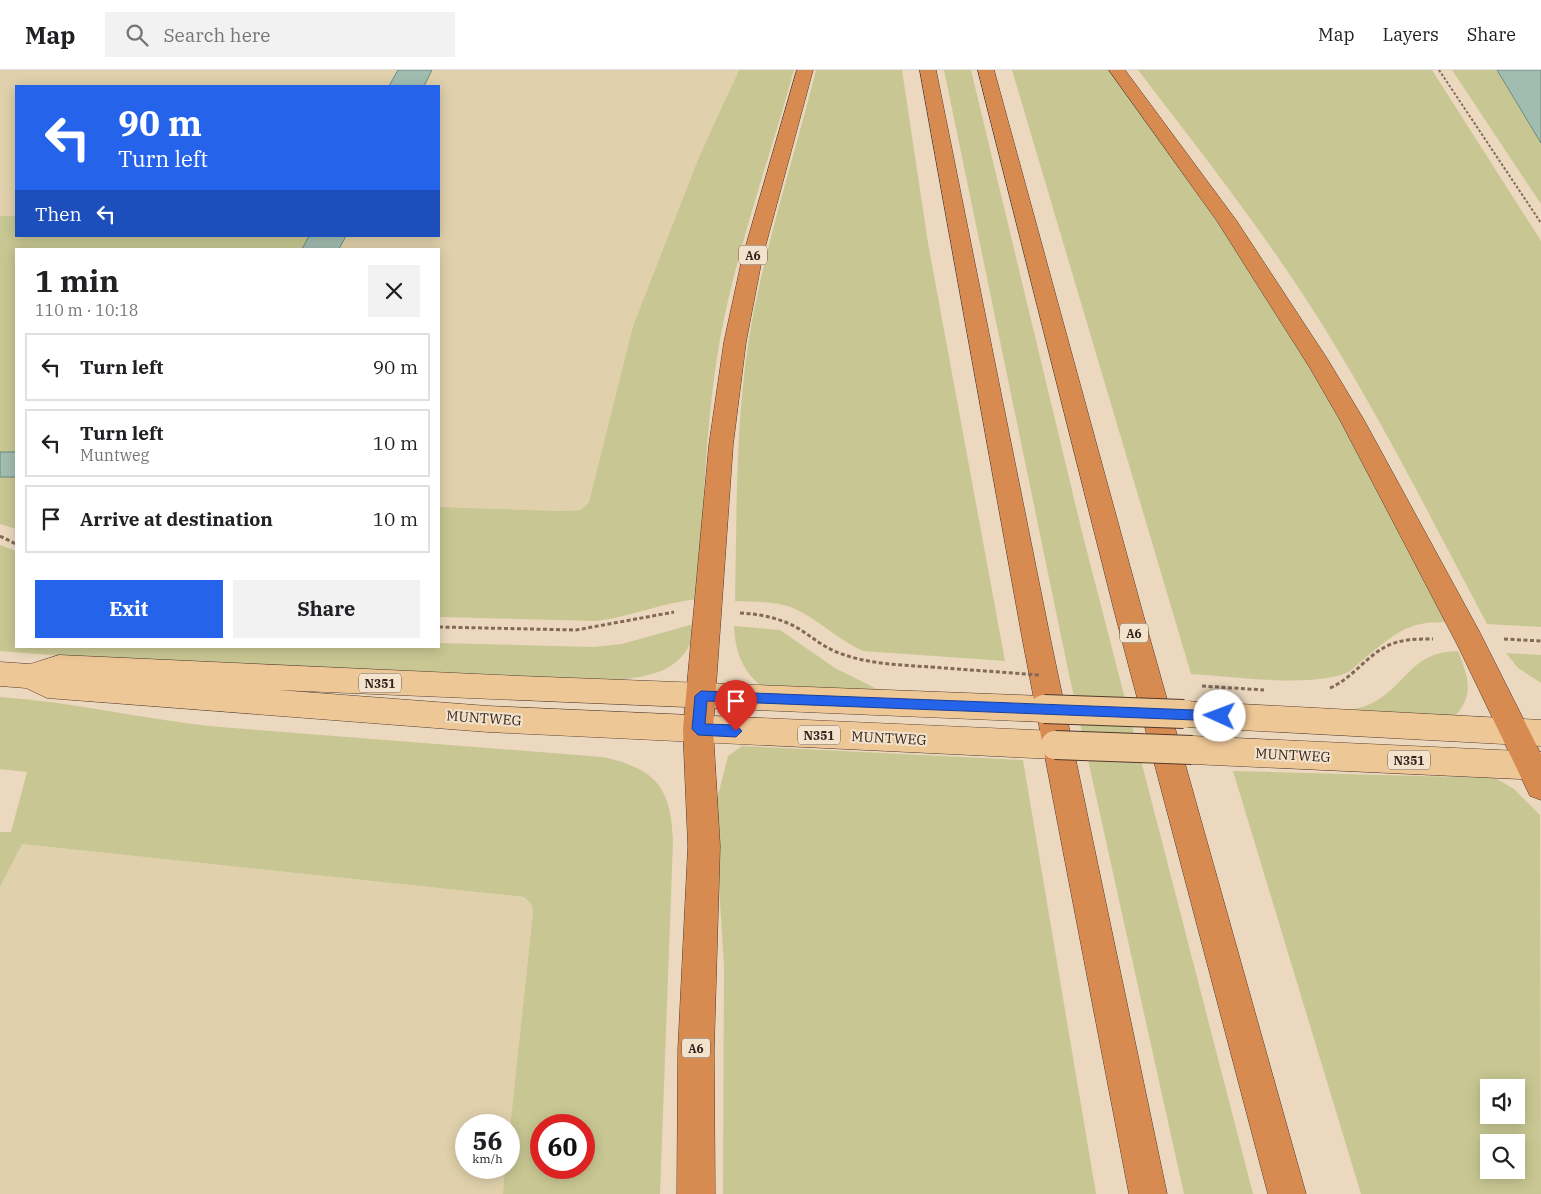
<!DOCTYPE html>
<meta charset="utf-8">
<style>
:root{--surface:#fff;--page:#f2f2f2;--text:#202124;--muted:#757577;--line:#e0e0e0;--accent:#2563eb}
body{margin:0;font-family:"IBM Plex Serif",serif;background:var(--page);color:var(--text);height:100vh;display:flex;flex-direction:column;font-size:19px;white-space:nowrap}
*{box-sizing:border-box;margin:0}
p{font-size:16px;color:var(--muted)}
.icon{flex:none;width:28px;height:28px;fill:none;stroke:currentColor;stroke-width:2;stroke-linecap:round;stroke-linejoin:round}
.map{position:relative;flex:1;overflow:hidden}
.side{position:absolute;left:15px;top:178px;width:425px;height:400px;display:flex;flex-direction:column;background:var(--surface);border-radius:0px;box-shadow:0 2px 12px #0003}
.side>*{flex:none}
.banner{position:absolute;left:15px;top:15px;width:425px;height:152px;border-radius:0px;box-shadow:0 2px 12px #0003;background:#2563eb;color:#fff;overflow:hidden}
.fabs{position:absolute;left:1480px;top:1009px;display:grid;gap:10px}
.fabs a{display:grid;place-items:center;width:45px;height:45px;border-radius:0px;background:var(--surface);box-shadow:0 2px 12px #0003;font-size:25px}
.speed{position:absolute;left:455px;top:1044px;display:flex;gap:10px;font-size:25px;font-weight:700;text-align:center}
.speed>*{display:grid;place-content:center;width:65px;height:65px;border-radius:50%;background:var(--surface);box-shadow:0 2px 12px #0003;line-height:1}
.speed small{font-size:12px;font-weight:400}
.speed .limit{border:8px solid #d22;background:#fff;color:#111}
.pin{position:absolute;display:grid;place-items:center;width:42px;height:42px;color:#fff;margin:-51px -21px;border-radius:50% 50% 50% 0;rotate:-45deg;box-shadow:0 0 5px #0007}
.pin .icon{rotate:45deg}
.me{position:absolute;width:55px;margin:-28px;rotate:272deg;stroke-linejoin:round;filter:drop-shadow(0 0 4px #0008)}
.turn{display:flex;align-items:center;gap:18px;height:105px;padding:0 20px;font-size:22px}
.turn .icon{width:65px;height:65px;stroke-width:2.5}
.turn b{display:block;font-size:35px;line-height:42px}
.then{display:flex;align-items:center;height:48px;padding:0 20px;background:#0003;gap:10px;font-size:19px}
.round{display:grid;place-items:center;flex:none;width:52px;height:52px;border-radius:0px;background:var(--page)}
.summary{display:flex;align-items:center;justify-content:space-between;height:85px;padding:0 20px}
h1{font-size:30px;font-weight:700;line-height:38px}
.cta{display:flex;gap:10px;margin-top:auto;padding:10px 20px}
.cta a{flex:1;height:58px;border-radius:0px;background:var(--accent);color:#fff;font-size:20px;font-weight:700;line-height:58px;text-align:center}
.cta a+a{background:var(--page);color:var(--text)}
ul{padding:0;list-style:none}
li{display:flex;align-items:center;gap:15px;height:68px;margin:0 10px 8px;padding:0 10px;border:2px solid var(--line);border-radius:0px}
li div{flex:1}
li b{display:block;font-size:19px}
li em{font-style:normal}
header{display:flex;align-items:center;gap:30px;box-sizing:border-box;height:70px;padding:0 25px;background:var(--surface);border-bottom:1px solid var(--line)}
header strong{font-size:24px}
nav{display:flex;gap:28px;margin-inline-start:auto;font-size:18px}
.search{width:350px;height:45px;background:var(--page);display:flex;align-items:center;gap:12px;box-sizing:border-box;padding:0 18px;border-radius:0px;color:var(--muted);font-size:19px}
.map>svg:first-child{display:block}
</style>
<header>
<strong>Map</strong>
<div class="search"><svg class="icon" aria-label="search" viewBox="0 0 24 24"><circle cx="10" cy="10" r="6"/><path d="M15 15l6 6"/></svg>Search here</div>
<nav><a>Map</a><a>Layers</a><a>Share</a></nav>
</header>
<div class="map">
<svg width="1541" height="1124" viewBox="0 0 1541 1124">
<rect width="100%" height="100%" fill="#ebd8be"/>
<path fill="#e0d1ac" d="M 0,0 L 398,0 L 389,16 L 16,16 L 16,146 L 0,146 Z
M 432,0 L 739,0 L 699,87 L 633,256 L 589,432 L 581,440 L 560,441 L 439,437 L 439,179 L 339,179 L 346,166 L 439,166 L 439,16 L 424,16 Z
M 22,774 L 524,827 L 532,835 L 533,842 L 509,1067 L 509,1055 L 466,1055 L 466,1098 L 505,1098 L 503,1124 L 0,1124 L 0,817 Z"/>
<path fill="#c8c793" fill-rule="evenodd" d="M 739,0 L 794,0 C 771,83 742,164 724,249 C 705,341 704,436 698,529 C 663,532 631,547 596,551 L 439,547 L 439,437 L 560,441 L 581,440 L 589,432 L 633,256 L 699,87 Z
M 816,0 L 902,0 L 928,173 L 1005,591 L 863,581 C 838,570 818,549 793,538 C 775,531 754,532 735,531 C 737,438 735,343 752,251 C 768,166 795,84 816,0 Z
M 944,0 L 971,0 L 1083,466 L 1253,1124 L 1184,1124 L 1067,595 Z
M 1012,0 L 1115,0 L 1223,148 L 1341,341 L 1447,552 C 1408,551 1396,563 1366,587 C 1360,592 1353,600 1346,603 C 1310,618 1231,606 1191,604 Z
M 1138,0 L 1432,0 L 1541,171 L 1541,557 L 1487,554 C 1427,441 1370,326 1300,220 C 1250,144 1193,72 1138,0 Z
M 1452,0 L 1497,0 L 1541,73 L 1541,134 Z
M 0,146 L 16,146 L 16,166 L 309,166 L 302,179 L 16,179 L 16,382 L 0,382 Z
M 0,407 L 16,407 L 16,459 L 0,454 Z
M 0,475 L 16,481 L 16,576 L 439,576 L 439,573 L 594,577 L 622,574 L 697,553 C 686,605 651,605 607,612 L 78,587 L 0,581 Z
M 734,556 L 780,560 L 835,598 L 883,622 L 761,616 C 742,600 735,581 734,556 Z
M 1458,581 C 1469,608 1475,627 1452,649 L 1323,643 C 1340,641 1361,640 1376,631 C 1409,611 1412,582 1458,581 Z
M 1506,583 L 1541,585 L 1541,613 L 1518,598 Z
M 0,627 C 74,632 146,650 220,657 L 603,687 C 656,699 671,717 673,771 L 660,1124 L 503,1124 L 505,1098 L 509,1098 L 509,1067 L 533,842 L 532,835 L 524,827 L 22,774 L 0,817 L 0,762 L 11,762 L 27,702 L 0,699 ZM 541,1055 L 584,1055 L 584,1098 L 541,1098 Z
M 742,676 L 1023,690 L 1096,1124 L 723,1124 L 724,896 L 716,770 L 716,733 L 728,686 Z
M 1233,701 L 1495,708 L 1514,719 L 1540,745 L 1541,1124 L 1361,1124 ZM 1489,1018 L 1516,1018 L 1516,1045 L 1489,1045 ZM 1489,1072 L 1516,1072 L 1516,1100 L 1489,1100 Z"/>
<path fill="#a1bdb1" stroke="#698a7d" d="M 398,0 L 432,0 L 424,16 L 389,16 Z
M 1497,0 L 1541,0 L 1541,73 Z
M 309,166 L 346,166 L 339,179 L 302,179 Z
M 0,382 L 16,382 L 16,407 L 0,407 Z"/>
<g fill="none" stroke-linecap="round" stroke-linejoin="round">
<g stroke="#50382c" stroke-width="1">
<path id="major" d="M 59,585 L 519,606 L 1044,626 L 1054,630 L 1059,639 L 1054,648 L 1044,652 L 278,620 L 488,636 L 1055,661 L 1066,665 L 1070,675 L 1066,685 L 1055,689 L 488,662 L 47,628 L 26,618 L 0,616 L 0,592 L 30,594 Z
M 1184,631 L 1541,650 L 1541,676 L 1184,657 L 1174,653 L 1169,644 L 1174,635 Z
M 1192,666 L 1541,682 L 1541,710 L 1192,694 L 1181,690 L 1177,680 L 1181,670 Z"/>
</g>
<g stroke="#50382c" stroke-width="1">
<path id="highway" d="M 797,0 L 813,0 L 762,189 L 746,272 L 733,375 L 713,659 L 720,776 L 714,980 L 715,1124 L 677,1124 L 678,980 L 688,776 L 683,659 L 709,375 L 724,272 L 742,189 Z
M 920,0 L 936,0 L 1050,567 L 1167,1124 L 1129,1124 L 1022,567 Z
M 978,0 L 994,0 L 1143,544 L 1306,1124 L 1268,1124 L 1115,544 Z
M 1109,0 L 1125,0 L 1236,150 L 1328,290 L 1364,350 L 1479,561 L 1541,684 L 1541,730 L 1530,726 L 1458,576 L 1340,350 L 1310,298 L 1217,151 Z"/>
</g>
<path stroke="#826958" stroke-width="2" stroke-dasharray="2.5 2" stroke-linecap="butt" d="M 1439,0 L 1541,153"/>
<path stroke="#826958" stroke-width="3" stroke-dasharray="4 2.5" stroke-linecap="butt" d="M 0,466 L 16,474
M 740,543 C 760,544 779,548 796,557 C 811,566 823,577 839,583 C 868,594 900,595 931,597
M 439,557 L 576,560 L 674,542
M 1504,569 L 1541,571
M 1330,618 C 1353,608 1365,587 1387,576 C 1401,569 1417,569 1433,569"/>
<use href="#major" fill="#eec796" fill-rule="evenodd"/>
<use href="#highway" fill="#d88b51" fill-rule="evenodd"/>
<g stroke="#50382c" stroke-width="30" stroke-linecap="butt">
<path id="major-bridge" d="M 1044,639 L 1184,644
M 1055,675 L 1192,680"/>
</g>
<path stroke="#826958" stroke-width="3" stroke-dasharray="4 2.5" stroke-linecap="butt" d="M 931,597 L 1039,605
M 1202,616 L 1264,620"/>
<use href="#major-bridge" stroke="#eec796" stroke-width="28"/>
</g>
<path fill="#2563eb" stroke="#184099" d="M 701,621 L 1220,641 L 1226,646 L 1220,651 L 707,631 L 705,654 L 736,655 L 742,661 L 736,667 L 698,665 L 692,659 L 695,626 Z"/>
<g text-anchor="middle" dominant-baseline="central" stroke-width="4" stroke-linejoin="round" paint-order="stroke">
<g fill="#f3e3cd" stroke="#6c5d51" stroke-width="1">
<rect x="739" y="175.5" width="28" height="19" rx="4"/>
<rect x="1120" y="553.5" width="28" height="19" rx="4"/>
<rect x="359" y="603.5" width="42" height="19" rx="4"/>
<rect x="798" y="655.5" width="42" height="19" rx="4"/>
<rect x="1388" y="680.5" width="42" height="19" rx="4"/>
<rect x="682" y="968.5" width="28" height="19" rx="4"/>
</g>
<g font-size="12" font-weight="bold" fill="#32241c">
<text x="753" y="185">A6</text>
<text x="1134" y="563">A6</text>
<text x="380" y="613">N351</text>
<text x="819" y="665">N351</text>
<text x="1409" y="690">N351</text>
<text x="696" y="978">A6</text>
</g>
<g font-size="14" fill="#32241c" stroke="#f3e3cd">
<text transform="translate(484 648) rotate(4)">MUNTWEG</text>
<text transform="translate(889 668) rotate(3)">MUNTWEG</text>
<text transform="translate(1293 685) rotate(3)">MUNTWEG</text>
</g>
</g>
</svg>
<div class="fabs">
<a><svg class="icon" aria-label="sound" viewBox="0 0 24 24"><path d="M4 9h4l5-4v14l-5-4H4zM17 9q2 3 0 6"/></svg></a>
<a><svg class="icon" aria-label="search" viewBox="0 0 24 24"><circle cx="10" cy="10" r="6"/><path d="M15 15l6 6"/></svg></a>
</div>
<div class="speed"><div>56<small>km/h</small></div><div class="limit">60</div></div>
<div class="pin" style="left:736px;top:661px;background:#d93025"><svg class="icon" aria-label="arrive" viewBox="0 0 24 24"><path d="M6 21V4h12l-3 4 3 4H6"/></svg></div>
<svg class="me" style="left:1220px;top:646px" viewBox="-20 -20 40 40"><circle r="19" fill="#fff"/><path d="M0-13L10 11 0 6-10 11z" fill="#2563eb"/></svg>
<div class="banner">
<div class="turn"><svg class="icon" aria-label="left" viewBox="0 0 24 24"><path d="M17 20v-9H6M10 6l-5 5 5 5"/></svg><div><b>90 m</b>Turn left</div></div>
<div class="then">Then<svg class="icon" aria-label="left" viewBox="0 0 24 24"><path d="M17 20v-9H6M10 6l-5 5 5 5"/></svg></div>
</div>
<section class="side">
<div class="summary"><div><h1>1 min</h1><p>110 m · 10:18</p></div><a class="round"><svg class="icon" aria-label="close" viewBox="0 0 24 24"><path d="M6 6l12 12M18 6L6 18"/></svg></a></div>
<ul>
<li><svg class="icon" aria-label="left" viewBox="0 0 24 24"><path d="M17 20v-9H6M10 6l-5 5 5 5"/></svg><div><b>Turn left</b></div><em>90 m</em></li>
<li><svg class="icon" aria-label="left" viewBox="0 0 24 24"><path d="M17 20v-9H6M10 6l-5 5 5 5"/></svg><div><b>Turn left</b><p>Muntweg</p></div><em>10 m</em></li>
<li><svg class="icon" aria-label="arrive" viewBox="0 0 24 24"><path d="M6 21V4h12l-3 4 3 4H6"/></svg><div><b>Arrive at destination</b></div><em>10 m</em></li>
</ul>
<div class="cta"><a>Exit</a><a>Share</a></div>
</section>
</div>
